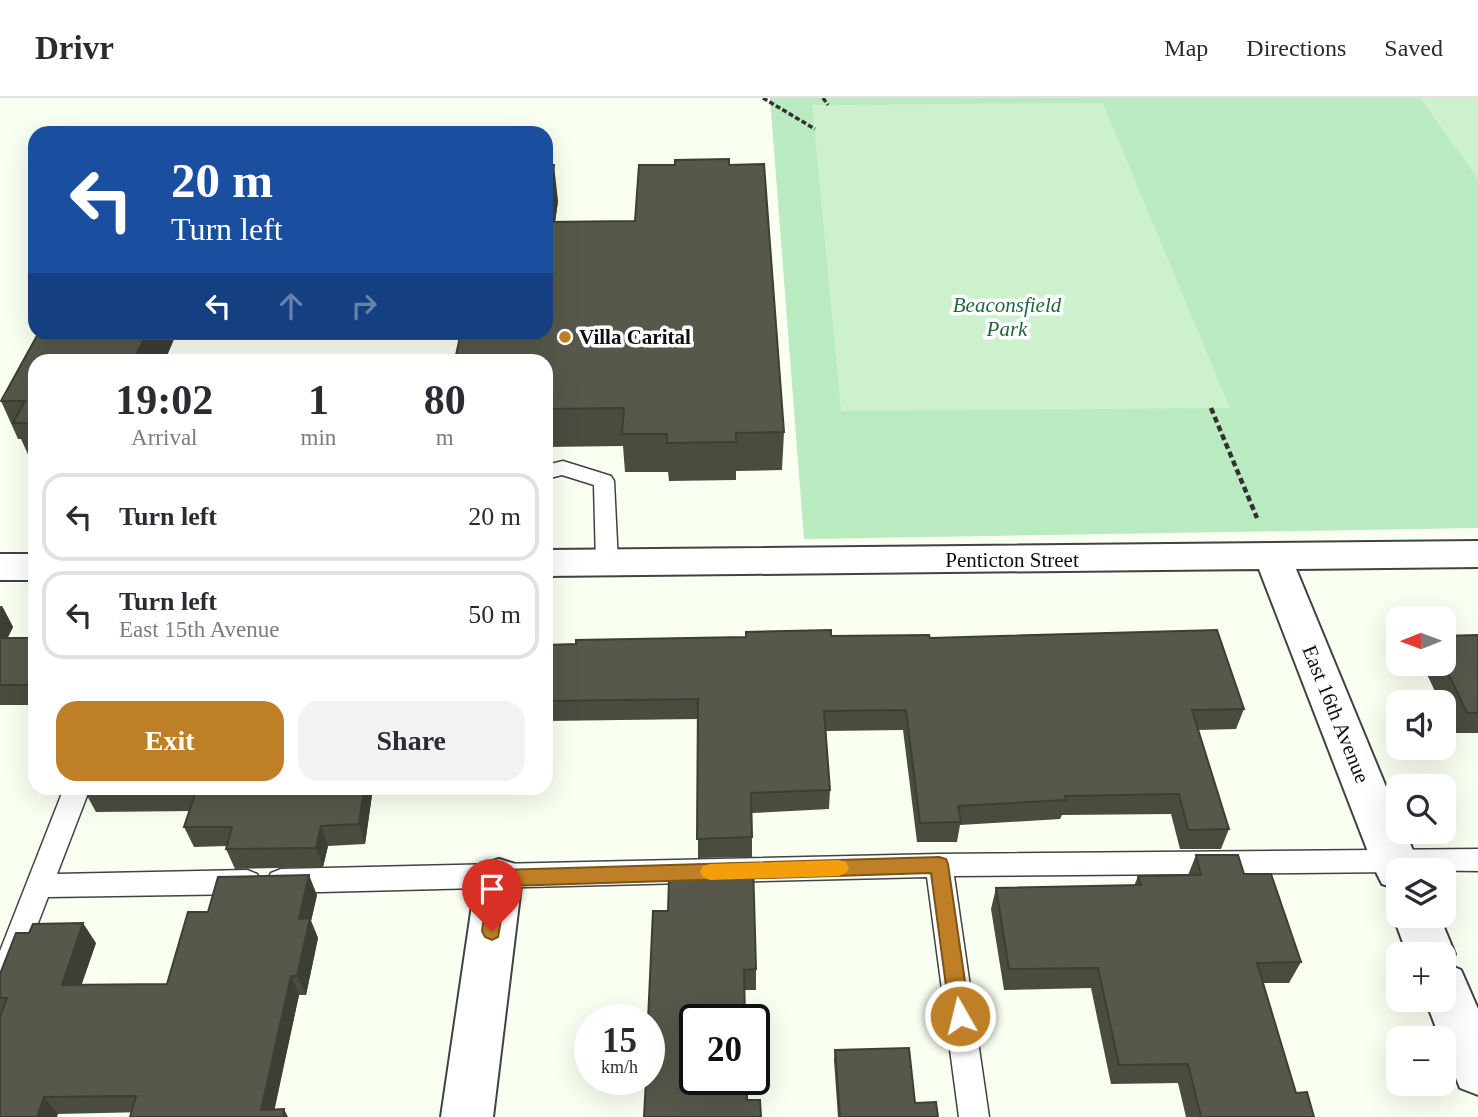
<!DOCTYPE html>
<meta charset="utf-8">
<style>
:root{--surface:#fff;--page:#f2f2f3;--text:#2b2b33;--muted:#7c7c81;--line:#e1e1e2;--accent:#bf7f26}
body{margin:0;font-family:"Times New Roman",serif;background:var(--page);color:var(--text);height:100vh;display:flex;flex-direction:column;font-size:26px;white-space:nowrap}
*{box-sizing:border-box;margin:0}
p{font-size:23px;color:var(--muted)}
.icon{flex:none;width:38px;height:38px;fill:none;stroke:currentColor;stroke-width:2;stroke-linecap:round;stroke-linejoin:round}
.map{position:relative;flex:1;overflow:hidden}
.sheet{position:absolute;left:28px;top:256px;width:525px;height:441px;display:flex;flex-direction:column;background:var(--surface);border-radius:21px;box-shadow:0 7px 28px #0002}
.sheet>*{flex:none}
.top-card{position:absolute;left:28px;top:28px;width:525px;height:214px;border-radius:21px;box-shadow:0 7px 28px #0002;background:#1a4fa0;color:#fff;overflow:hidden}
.needle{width:46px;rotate:269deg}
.controls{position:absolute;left:1386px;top:508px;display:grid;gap:14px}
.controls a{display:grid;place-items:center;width:70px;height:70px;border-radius:14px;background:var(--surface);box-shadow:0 7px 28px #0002;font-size:35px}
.speed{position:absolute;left:574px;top:906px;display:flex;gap:14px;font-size:35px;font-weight:700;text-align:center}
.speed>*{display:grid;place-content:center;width:91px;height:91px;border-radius:50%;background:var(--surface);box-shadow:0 7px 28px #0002;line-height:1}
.speed small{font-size:18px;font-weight:400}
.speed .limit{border:4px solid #111;border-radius:10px;background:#fff;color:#111}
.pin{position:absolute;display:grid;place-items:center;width:60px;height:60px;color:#fff;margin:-72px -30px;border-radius:50% 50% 50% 0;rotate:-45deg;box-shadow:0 0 7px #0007}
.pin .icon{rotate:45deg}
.me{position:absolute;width:77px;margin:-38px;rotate:352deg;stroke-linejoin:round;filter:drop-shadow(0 0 5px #0008)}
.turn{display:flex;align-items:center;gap:24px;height:147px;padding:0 28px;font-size:32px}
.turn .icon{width:91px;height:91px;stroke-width:2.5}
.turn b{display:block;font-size:49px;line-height:60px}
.lanes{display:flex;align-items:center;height:66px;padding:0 28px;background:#0003;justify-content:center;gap:35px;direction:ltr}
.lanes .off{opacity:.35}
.eta{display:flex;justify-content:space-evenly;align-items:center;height:119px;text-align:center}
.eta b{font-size:42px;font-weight:800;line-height:49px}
.action{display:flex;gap:14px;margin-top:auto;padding:14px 28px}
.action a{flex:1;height:80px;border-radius:21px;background:var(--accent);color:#fff;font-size:28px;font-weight:800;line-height:80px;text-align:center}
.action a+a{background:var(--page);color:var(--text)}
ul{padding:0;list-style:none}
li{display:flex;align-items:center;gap:21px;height:88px;margin:0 14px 10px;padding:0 14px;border:4px solid var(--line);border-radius:21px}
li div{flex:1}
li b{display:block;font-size:26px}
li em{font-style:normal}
header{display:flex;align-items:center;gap:42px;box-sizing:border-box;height:98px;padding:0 35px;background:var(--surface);border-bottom:2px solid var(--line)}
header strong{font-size:33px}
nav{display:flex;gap:38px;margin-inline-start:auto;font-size:24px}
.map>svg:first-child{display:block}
</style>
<header>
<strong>Drivr</strong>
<nav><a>Map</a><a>Directions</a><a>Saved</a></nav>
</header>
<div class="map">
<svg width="1478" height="1019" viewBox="0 0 1478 1019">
<rect width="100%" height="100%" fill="#f9fff1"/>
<path fill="#baeabf" d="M 770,0 L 1478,0 L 1478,430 L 804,441 Z"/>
<path fill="#cdf1cc" d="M 1420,0 L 1478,0 L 1478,81 Z
M 1103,5 L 1230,310 L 841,313 L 812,7 Z"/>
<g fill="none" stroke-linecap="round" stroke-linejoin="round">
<g stroke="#424242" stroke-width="3">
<path id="lane" d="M 563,363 L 611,378 L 614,383 L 618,465 L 615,470 L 607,473 L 599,470 L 596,465 L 594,387 L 562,377 L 546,381 L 546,367 Z
M 64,690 L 90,690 L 57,776 L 247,772 L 257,776 L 261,784 L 257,792 L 247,796 L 48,799 L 10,898 L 0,902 L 0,853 Z
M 1478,751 L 1478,773 L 1398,772 L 1398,774 L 954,778 L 989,1019 L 959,1019 L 927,779 L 281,795 L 271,791 L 267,783 L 271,775 L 281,771 L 939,756 Z"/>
</g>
<g stroke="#424242" stroke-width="4">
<path id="street" d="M 1478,443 L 1478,469 L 1296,471 L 1398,718 L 1398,733 L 1405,733 L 1421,772 L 1398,772 L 1398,791 L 1382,786 L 1375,772 L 1259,471 L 546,478 L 546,452 Z
M 0,456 L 35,456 L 35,482 L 0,482 Z
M 499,761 L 515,766 L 522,780 L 493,1019 L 441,1019 L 476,780 L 483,766 Z
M 1398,805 L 1398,817 L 1439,817 L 1455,856 L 1450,867 L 1461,872 L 1478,911 L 1478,997 L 1460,990 L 1444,950 L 1444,940 L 1440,940 L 1425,901 L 1444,901 L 1444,856 L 1407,856 L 1393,817 Z"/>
</g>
<path stroke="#313131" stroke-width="3.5" stroke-dasharray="5 2.5" stroke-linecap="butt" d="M 763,0 L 815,31
M 823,0 L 828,7"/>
<path stroke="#313131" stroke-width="4.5" stroke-dasharray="6 3.5" stroke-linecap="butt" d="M 1211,310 L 1257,420"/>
<use href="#lane" fill="#fff" fill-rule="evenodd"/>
<use href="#street" fill="#fff" fill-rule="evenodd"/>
</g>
<path fill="#4b4c40" d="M 546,67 L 558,103 L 555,124 L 635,123 L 729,67 L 784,334 L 782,372 L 736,373 L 736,382 L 669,383 L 668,374 L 625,374 L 623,348 L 546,349 Z
M 37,234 L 177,234 L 166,260 L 35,262 L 35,363 L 31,363 L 21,341 L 18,341 L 1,303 L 38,237 Z
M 0,508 L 2,508 L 13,529 L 7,540 L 35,540 L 35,607 L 0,607 Z
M 1478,537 L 1478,635 L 1455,635 L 1444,612 L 1444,604 L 1440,604 L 1424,570 L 1427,565 L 1444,565 L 1444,538 Z
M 831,538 L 930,540 L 1244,611 L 1236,631 L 1198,632 L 1229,731 L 1221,751 L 1180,751 L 1171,716 L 1062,717 L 1060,721 L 960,727 L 957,744 L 917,744 L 903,632 L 826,633 L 830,692 L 829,711 L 752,715 L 752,759 L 698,760 L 698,621 L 546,623 L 546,547 Z
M 373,690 L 365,746 L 328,748 L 323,769 L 235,771 L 226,751 L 227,748 L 194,749 L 184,729 L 190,713 L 96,714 L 85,694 Z
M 1196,757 L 1244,776 L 1301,864 L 1289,885 L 1263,885 L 1296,995 L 1314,1019 L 1186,1019 L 1178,985 L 1111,986 L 1091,890 L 1004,892 L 991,811 L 996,790 L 1134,788 L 1138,778 L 1188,777 Z
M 317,797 L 311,823 L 318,840 L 306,897 L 299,897 L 274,1011 L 58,1016 L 0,1019 L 0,876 L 96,845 L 81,887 L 167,886 L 208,814 Z
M 668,813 L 756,871 L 756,892 L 745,892 L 644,1019 Z
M 835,952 L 915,1005 L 938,1019 L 838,1019 L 834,962 Z"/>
<path fill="#3d3e34" d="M 554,67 L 558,103 L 550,161 L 546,122 Z
M 147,234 L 177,234 L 165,262 L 135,260 Z
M 2,508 L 13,529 L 0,556 L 0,513 Z
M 364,690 L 373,690 L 365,746 L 359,726 Z
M 321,728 L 328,748 L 323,769 L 316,750 Z
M 309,777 L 317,797 L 311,823 L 318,840 L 306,897 L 297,878 L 299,821 Z
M 83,825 L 96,845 L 75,906 L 62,887 Z
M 291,878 L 299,897 L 273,1019 L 261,1012 Z
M 44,999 L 58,1016 L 57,1019 L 37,1019 Z
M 284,1011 L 288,1019 L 283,1019 Z"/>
<path fill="#57584b" stroke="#3d3e34" stroke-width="2" d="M 729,61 L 729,67 L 764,66 L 784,334 L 736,335 L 736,344 L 667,345 L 667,336 L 622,336 L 624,310 L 546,311 L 546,262 L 455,262 L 461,234 L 546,234 L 546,124 L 635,123 L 639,67 L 675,67 L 675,62 Z
M 546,67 L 554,67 L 546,122 Z
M 39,234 L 147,234 L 135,260 L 320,258 L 318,262 L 35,262 L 35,325 L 13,325 L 25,303 L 1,303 Z
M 831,532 L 831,538 L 929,537 L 930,540 L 1217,532 L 1244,611 L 1192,612 L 1229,731 L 1188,732 L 1179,696 L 1065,698 L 1066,702 L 958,708 L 961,724 L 920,725 L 906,612 L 824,613 L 830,692 L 751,695 L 752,739 L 697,741 L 698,601 L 546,603 L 546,547 L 576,546 L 576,542 L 746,539 L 746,534 Z
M 1478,537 L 1478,615 L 1467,615 L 1443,565 L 1444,565 L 1444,549 L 1448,549 L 1444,538 Z
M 0,540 L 35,540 L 35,587 L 0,587 Z
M 87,690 L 364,690 L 359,726 L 321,728 L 316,750 L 226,751 L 232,729 L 184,729 L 196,693 L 85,694 Z
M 1196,757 L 1238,757 L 1244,776 L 1271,776 L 1301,864 L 1257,865 L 1296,995 L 1307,994 L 1314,1019 L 1201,1019 L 1188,966 L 1119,967 L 1098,870 L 1009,871 L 996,790 L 1141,787 L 1138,778 L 1201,777 Z
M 753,765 L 756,871 L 744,872 L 745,922 L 695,922 L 695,982 L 747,982 L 747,1002 L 760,1002 L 761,1019 L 644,1019 L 646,982 L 649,982 L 648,922 L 653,813 L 668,813 L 669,780 L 697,779 L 697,767 Z
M 309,777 L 299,821 L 310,820 L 297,878 L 291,878 L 261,1012 L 284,1011 L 283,1019 L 130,1019 L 136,998 L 44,999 L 37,1019 L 0,1019 L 0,919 L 7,900 L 0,900 L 0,876 L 16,835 L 29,835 L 33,826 L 83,825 L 62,887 L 167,886 L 188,814 L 208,814 L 218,779 Z
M 909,950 L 915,1005 L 936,1004 L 938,1019 L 840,1019 L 835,952 Z"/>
<path fill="#bf7f26" stroke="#7c5319" stroke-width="2" d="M 939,759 L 946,761 L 948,766 L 970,918 L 967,925 L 960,927 L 953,925 L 950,918 L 931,775 L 507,788 L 498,839 L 492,842 L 485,839 L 482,833 L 489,780 L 492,774 L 499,772 Z"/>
<path fill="#f59e0b" d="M 839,762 L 846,764 L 849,770 L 846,775 L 839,778 L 710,782 L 703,779 L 700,774 L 703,768 L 710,766 Z"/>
<circle fill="#bf7f26" stroke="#fff" stroke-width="2.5" cx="565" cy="239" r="7"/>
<g text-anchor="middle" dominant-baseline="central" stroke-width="7" stroke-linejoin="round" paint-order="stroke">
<g font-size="21" font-style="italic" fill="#1f673d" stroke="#fff">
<text x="1007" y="207">Beaconsfield<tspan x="1007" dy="24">Park</tspan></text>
</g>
<g font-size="21" font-weight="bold" fill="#0f0f0f" stroke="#fff" text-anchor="start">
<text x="579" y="239">Villa Carital</text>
</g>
<g font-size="21" fill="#0f0f0f" stroke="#fff">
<text x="1012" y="462">Penticton Street</text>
<text transform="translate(1336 616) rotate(68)">East 16th Avenue</text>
</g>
</g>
</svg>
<div class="controls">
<a><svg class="needle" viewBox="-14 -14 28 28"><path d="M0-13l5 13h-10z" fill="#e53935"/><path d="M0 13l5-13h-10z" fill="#7c7c81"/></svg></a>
<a><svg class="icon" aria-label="sound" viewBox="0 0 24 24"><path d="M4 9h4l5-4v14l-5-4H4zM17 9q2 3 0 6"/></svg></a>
<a><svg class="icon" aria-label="search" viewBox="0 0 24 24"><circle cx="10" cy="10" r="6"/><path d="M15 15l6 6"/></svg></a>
<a><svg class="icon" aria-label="layers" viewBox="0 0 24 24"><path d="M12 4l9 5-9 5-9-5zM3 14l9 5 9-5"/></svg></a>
<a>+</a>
<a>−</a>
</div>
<div class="speed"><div>15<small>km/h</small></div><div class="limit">20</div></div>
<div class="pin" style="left:492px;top:833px;background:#d93025"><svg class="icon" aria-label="arrive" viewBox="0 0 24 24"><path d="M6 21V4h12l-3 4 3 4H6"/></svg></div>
<svg class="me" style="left:960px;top:918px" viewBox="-20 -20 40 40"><circle r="17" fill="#bf7f26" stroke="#fff" stroke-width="3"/><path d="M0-11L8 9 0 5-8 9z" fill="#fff"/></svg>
<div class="top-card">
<div class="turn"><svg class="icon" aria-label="left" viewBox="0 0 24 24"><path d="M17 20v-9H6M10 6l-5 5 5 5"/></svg><div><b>20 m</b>Turn left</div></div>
<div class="lanes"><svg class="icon" aria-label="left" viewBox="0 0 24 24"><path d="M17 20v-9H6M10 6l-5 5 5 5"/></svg><svg class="icon off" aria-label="ahead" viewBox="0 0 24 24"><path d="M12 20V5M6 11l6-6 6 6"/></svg><svg class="icon off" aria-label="right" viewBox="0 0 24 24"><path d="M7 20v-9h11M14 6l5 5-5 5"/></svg></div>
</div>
<section class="sheet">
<div class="eta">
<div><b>19:02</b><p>Arrival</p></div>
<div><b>1</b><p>min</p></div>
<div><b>80</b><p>m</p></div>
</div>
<ul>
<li><svg class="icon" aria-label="left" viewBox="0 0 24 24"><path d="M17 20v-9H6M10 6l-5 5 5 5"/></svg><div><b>Turn left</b></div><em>20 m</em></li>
<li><svg class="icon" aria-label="left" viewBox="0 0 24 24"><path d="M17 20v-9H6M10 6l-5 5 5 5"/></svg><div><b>Turn left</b><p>East 15th Avenue</p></div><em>50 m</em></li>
</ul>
<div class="action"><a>Exit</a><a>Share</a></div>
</section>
</div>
